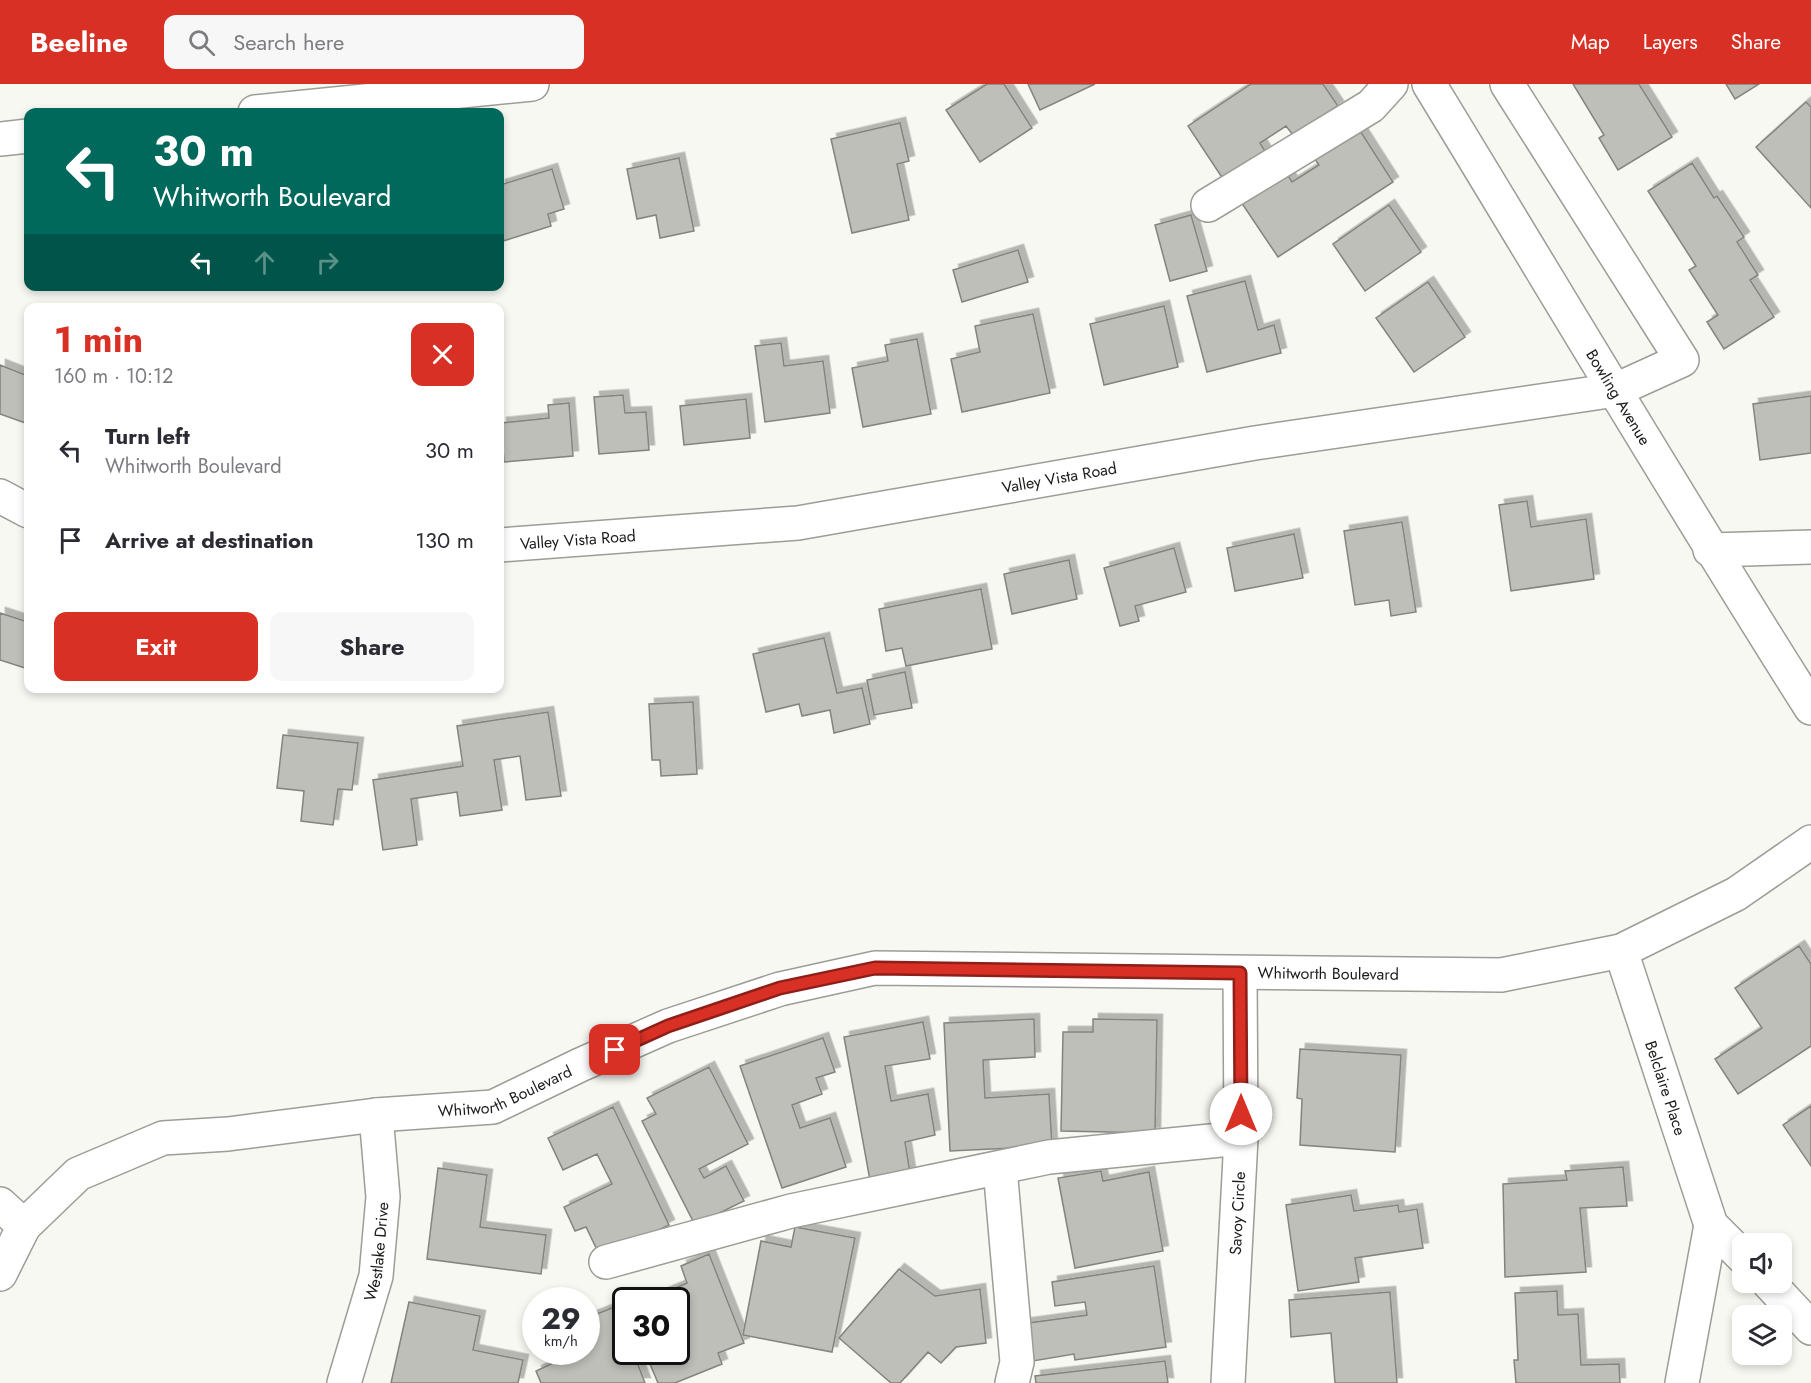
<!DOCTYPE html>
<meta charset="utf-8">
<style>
:root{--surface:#fff;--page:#f7f7f7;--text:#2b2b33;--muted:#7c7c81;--accent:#d93025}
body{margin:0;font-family:Jost,sans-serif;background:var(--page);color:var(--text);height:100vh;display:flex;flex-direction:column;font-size:22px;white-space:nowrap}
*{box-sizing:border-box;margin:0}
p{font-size:20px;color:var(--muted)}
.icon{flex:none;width:33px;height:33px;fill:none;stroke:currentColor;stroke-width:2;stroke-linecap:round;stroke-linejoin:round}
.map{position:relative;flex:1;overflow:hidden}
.details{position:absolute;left:24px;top:219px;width:480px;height:390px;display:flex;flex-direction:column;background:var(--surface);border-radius:12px;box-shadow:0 3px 9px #0003}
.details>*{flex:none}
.guide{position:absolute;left:24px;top:24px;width:480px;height:183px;border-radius:12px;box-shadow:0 3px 9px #0003;background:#00695c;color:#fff;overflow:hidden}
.fabs{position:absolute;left:1732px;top:1149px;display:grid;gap:12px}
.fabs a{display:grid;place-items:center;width:60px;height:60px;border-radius:12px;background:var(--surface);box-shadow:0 3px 9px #0003;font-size:30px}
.speed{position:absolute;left:522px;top:1203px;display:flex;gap:12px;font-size:30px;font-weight:700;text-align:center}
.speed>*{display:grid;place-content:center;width:78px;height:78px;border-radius:50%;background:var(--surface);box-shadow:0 3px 9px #0003;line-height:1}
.speed small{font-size:15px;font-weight:400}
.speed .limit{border:3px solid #111;border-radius:9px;background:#fff;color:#111}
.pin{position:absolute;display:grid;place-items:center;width:51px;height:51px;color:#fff;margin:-26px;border-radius:12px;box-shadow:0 3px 9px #0006}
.me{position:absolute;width:66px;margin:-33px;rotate:0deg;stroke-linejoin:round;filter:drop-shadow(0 0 4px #0008)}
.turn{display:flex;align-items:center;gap:21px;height:126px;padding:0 30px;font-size:27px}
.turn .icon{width:78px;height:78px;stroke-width:2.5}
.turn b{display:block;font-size:42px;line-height:51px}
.lanes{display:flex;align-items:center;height:57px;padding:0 30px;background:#0003;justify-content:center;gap:30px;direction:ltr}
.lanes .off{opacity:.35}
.round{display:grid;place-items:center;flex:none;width:63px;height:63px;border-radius:12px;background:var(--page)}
.overview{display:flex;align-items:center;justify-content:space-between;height:102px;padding:0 30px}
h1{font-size:36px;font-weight:700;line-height:45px;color:var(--accent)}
.button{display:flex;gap:12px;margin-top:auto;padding:12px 30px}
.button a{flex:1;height:69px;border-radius:12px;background:var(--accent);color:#fff;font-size:24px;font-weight:700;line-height:69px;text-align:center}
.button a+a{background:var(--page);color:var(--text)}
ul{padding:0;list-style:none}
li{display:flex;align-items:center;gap:18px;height:90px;padding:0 30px}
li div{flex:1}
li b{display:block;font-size:22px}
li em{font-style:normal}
header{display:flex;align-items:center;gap:36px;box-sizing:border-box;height:84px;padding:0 30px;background:var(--accent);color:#fff}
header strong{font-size:28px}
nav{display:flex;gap:33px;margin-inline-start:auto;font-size:21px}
.search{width:420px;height:54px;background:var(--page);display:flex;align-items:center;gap:15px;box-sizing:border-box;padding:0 21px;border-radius:12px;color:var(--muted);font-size:22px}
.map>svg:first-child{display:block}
</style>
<header>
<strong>Beeline</strong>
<div class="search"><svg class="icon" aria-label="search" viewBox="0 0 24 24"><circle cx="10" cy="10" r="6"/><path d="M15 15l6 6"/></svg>Search here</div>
<nav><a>Map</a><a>Layers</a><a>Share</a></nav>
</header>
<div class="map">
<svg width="1811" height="1299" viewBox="0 0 1811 1299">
<defs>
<filter id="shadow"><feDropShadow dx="5.5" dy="-5.5" stdDeviation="0" flood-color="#0004"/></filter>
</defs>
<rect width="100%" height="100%" fill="#f7f8f1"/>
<path fill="#bebfb9" stroke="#83847e" stroke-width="1.5" filter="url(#shadow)" d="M 987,0 L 1004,0 L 1032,44 L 980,78 L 946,26 Z
M 1028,0 L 1095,0 L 1040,26 Z
M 1251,0 L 1323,0 L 1338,22 L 1293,51 L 1286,42 L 1260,59 L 1265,67 L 1223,95 L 1188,42 Z
M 1573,0 L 1639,0 L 1672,53 L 1618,86 L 1599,54 L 1604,51 Z
M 1726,0 L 1759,0 L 1735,15 Z
M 1806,18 L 1811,23 L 1811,124 L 1756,63 Z
M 900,39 L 909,77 L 897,80 L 909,136 L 852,149 L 831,55 Z
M 1359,45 L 1393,98 L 1278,173 L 1241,118 L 1286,88 L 1292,98 L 1319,81 L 1314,74 Z
M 679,74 L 694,147 L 660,154 L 656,131 L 637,135 L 627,85 Z
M 1692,79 L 1714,114 L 1717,112 L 1744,153 L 1737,158 L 1758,191 L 1750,196 L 1774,233 L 1724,265 L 1707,238 L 1718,231 L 1689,186 L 1696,182 L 1648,107 Z
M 552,85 L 564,125 L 548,130 L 551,142 L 500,158 L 500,101 Z
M 1389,121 L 1421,168 L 1365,207 L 1333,160 Z
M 1191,131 L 1207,187 L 1170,197 L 1155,141 Z
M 1018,166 L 1028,198 L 962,218 L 953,186 Z
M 1245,197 L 1258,246 L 1274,241 L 1281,269 L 1207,288 L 1187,212 Z
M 1428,198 L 1465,253 L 1414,288 L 1376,234 Z
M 1164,222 L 1178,283 L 1104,301 L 1090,240 Z
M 1033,230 L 1050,309 L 962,328 L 951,275 L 980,268 L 975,242 Z
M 917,255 L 931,330 L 863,343 L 852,284 L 888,277 L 885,261 Z
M 781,259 L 784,282 L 823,277 L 830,329 L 765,338 L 755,262 Z
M 0,281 L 28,292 L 28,340 L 0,330 Z
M 623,311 L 625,329 L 646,328 L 649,366 L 599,370 L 594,313 Z
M 1811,312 L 1811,369 L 1760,376 L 1753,320 Z
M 746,315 L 750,354 L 684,361 L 680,322 Z
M 569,319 L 573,372 L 504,378 L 501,339 L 549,334 L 548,321 Z
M 1527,417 L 1531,443 L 1586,435 L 1594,495 L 1511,507 L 1499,421 Z
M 1402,438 L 1416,528 L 1391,532 L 1389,516 L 1355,521 L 1344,447 Z
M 1294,450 L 1303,494 L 1235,507 L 1227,464 Z
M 1174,464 L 1186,508 L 1135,522 L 1139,537 L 1120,542 L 1104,484 Z
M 1069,476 L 1077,515 L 1012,530 L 1004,490 Z
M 981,505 L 992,565 L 906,582 L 902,564 L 886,567 L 879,525 Z
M 0,529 L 28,538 L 28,585 L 0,576 Z
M 824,554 L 837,609 L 862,604 L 870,640 L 834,649 L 830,626 L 802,632 L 799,620 L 766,628 L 753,570 Z
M 905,588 L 912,624 L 874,631 L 867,596 Z
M 693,618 L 697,690 L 661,692 L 660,676 L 652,676 L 649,620 Z
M 548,628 L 561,712 L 526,716 L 520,672 L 494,676 L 502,726 L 460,732 L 457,708 L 411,715 L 417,761 L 383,766 L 373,696 L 463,682 L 457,642 Z
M 283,651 L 358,659 L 352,706 L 338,705 L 333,741 L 301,737 L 304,707 L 277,704 Z
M 1799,862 L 1811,880 L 1811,962 L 1738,1010 L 1715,975 L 1762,944 L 1735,904 Z
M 1034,935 L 1035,973 L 983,976 L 985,1014 L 1049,1010 L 1052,1062 L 950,1067 L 944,939 Z
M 1093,935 L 1157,936 L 1155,1049 L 1061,1047 L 1063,948 L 1093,948 Z
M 923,938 L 930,975 L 885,982 L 891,1017 L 928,1010 L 935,1051 L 905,1058 L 911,1095 L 871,1102 L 844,953 Z
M 823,954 L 835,988 L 816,994 L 822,1010 L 792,1021 L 800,1044 L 830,1034 L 846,1083 L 782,1104 L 740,982 Z
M 1300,965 L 1401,971 L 1395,1068 L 1300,1061 L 1302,1015 L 1297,1014 Z
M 709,983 L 748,1060 L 699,1085 L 704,1094 L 726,1082 L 744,1117 L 695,1141 L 642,1037 L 656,1030 L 647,1014 Z
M 1811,1022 L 1811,1082 L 1783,1041 Z
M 613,1023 L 669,1141 L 601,1174 L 586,1143 L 575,1147 L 564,1123 L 612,1100 L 597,1070 L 563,1086 L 548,1054 Z
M 1623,1083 L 1627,1122 L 1580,1124 L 1586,1188 L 1505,1193 L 1503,1100 L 1567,1096 L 1565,1087 Z
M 438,1084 L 487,1091 L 480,1143 L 546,1151 L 541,1190 L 427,1175 Z
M 1101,1087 L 1103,1097 L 1149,1088 L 1163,1167 L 1075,1184 L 1058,1094 Z
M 1351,1111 L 1354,1127 L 1398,1121 L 1399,1128 L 1417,1125 L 1423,1164 L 1355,1174 L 1359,1198 L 1298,1207 L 1286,1121 Z
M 795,1143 L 855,1154 L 832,1268 L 743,1251 L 761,1157 L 791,1163 Z
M 709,1170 L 744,1259 L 718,1269 L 722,1280 L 675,1299 L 658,1299 L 645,1268 L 676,1268 L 676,1216 L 658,1216 L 656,1212 L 687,1199 L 681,1182 Z
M 1154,1182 L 1166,1263 L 1075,1276 L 1074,1270 L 1027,1278 L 1021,1240 L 1087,1231 L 1085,1218 L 1055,1222 L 1052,1198 Z
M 899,1185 L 935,1212 L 980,1205 L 986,1259 L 956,1263 L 941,1279 L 928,1268 L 900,1299 L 891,1299 L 839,1254 Z
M 1557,1207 L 1558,1231 L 1578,1230 L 1581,1281 L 1619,1280 L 1620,1299 L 1516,1299 L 1514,1276 L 1518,1276 L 1515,1209 Z
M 1390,1208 L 1397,1299 L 1335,1299 L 1331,1249 L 1291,1253 L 1289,1216 Z
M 409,1218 L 480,1232 L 473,1266 L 523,1276 L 518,1299 L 391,1299 Z
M 617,1222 L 626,1243 L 626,1268 L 633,1268 L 645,1299 L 541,1299 L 536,1287 L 553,1279 L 549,1268 L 586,1268 L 586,1228 L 589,1233 Z
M 1165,1277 L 1168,1299 L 1036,1299 L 1035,1292 Z"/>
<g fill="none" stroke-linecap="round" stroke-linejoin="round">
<g stroke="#9c9d97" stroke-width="36">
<g id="minor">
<path id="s1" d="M 1429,0 C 1556,208 1680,418 1811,624"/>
<path d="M 255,28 L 532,0"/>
<path d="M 0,55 L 28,52"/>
<path d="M 1208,121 L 1371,22 L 1391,0"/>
<path d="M 0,412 L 28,427"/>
<path id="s2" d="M 500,461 L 798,439 L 1255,359 L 1616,306 L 1682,276 L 1507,0"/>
<path d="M 1710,466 L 1811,463"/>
<path id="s3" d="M 1621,867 L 1711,1141 L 1743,1173"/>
<path d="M 1000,1084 L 1017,1278 L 1012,1299"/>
<path d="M 0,1120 L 24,1142"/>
<path d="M 606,1178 L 791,1127 L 1049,1073 L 1241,1054"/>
<path id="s4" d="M 0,1190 L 24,1142 L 78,1090 L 163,1054 L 228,1050 L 376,1031 L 493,1023 L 580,981 L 668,942 L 780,905 L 875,884 L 1501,891 L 1621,867 L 1736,810 L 1811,758"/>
<path d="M 1768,1198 L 1811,1244"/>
<path id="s5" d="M 344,1299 L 376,1192 L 383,1113 L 376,1031"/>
<path id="s6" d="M 1228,1299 L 1241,1054 L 1240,889"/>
<path d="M 1682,1299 L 1711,1141"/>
</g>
</g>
<use href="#minor" stroke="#fff" stroke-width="33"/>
</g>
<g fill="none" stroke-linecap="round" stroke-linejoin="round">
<g stroke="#8d1f18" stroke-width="15">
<path id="route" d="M 615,966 L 668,942 L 780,904 L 875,884 L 1240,889 L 1241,1030"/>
</g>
<use href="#route" stroke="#d93025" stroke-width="10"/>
</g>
<g text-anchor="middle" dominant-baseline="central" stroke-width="4.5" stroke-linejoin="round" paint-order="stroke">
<g font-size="16" fill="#1a1b18" stroke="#fffffe">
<text stroke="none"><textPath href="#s1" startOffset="366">Bowling Avenue</textPath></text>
<text stroke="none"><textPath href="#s2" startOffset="564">Valley Vista Road</textPath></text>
<text stroke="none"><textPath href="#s2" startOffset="78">Valley Vista Road</textPath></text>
<text stroke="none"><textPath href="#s4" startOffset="1414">Whitworth Boulevard</textPath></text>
<text stroke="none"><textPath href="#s3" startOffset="144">Belclaire Place</textPath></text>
<text stroke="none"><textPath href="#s4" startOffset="568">Whitworth Boulevard</textPath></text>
<text stroke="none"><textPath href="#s6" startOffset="170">Savoy Circle</textPath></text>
<text stroke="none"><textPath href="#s5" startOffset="136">Westlake Drive</textPath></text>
</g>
</g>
</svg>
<div class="fabs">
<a><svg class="icon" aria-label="sound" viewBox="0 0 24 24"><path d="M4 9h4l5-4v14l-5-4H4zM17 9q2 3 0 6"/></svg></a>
<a><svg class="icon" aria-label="layers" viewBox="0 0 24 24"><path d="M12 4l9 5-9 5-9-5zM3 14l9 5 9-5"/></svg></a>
</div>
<div class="speed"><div>29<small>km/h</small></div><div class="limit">30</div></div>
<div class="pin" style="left:615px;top:966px;background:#d93025"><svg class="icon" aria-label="arrive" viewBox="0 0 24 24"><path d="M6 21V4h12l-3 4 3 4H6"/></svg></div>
<svg class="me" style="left:1241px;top:1030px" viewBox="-20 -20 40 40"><circle r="19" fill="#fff"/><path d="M0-13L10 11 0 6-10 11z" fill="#d93025"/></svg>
<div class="guide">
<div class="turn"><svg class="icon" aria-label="left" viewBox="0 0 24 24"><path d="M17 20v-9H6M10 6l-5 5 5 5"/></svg><div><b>30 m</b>Whitworth Boulevard</div></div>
<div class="lanes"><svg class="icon" aria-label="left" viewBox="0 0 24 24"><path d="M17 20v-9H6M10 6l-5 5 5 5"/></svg><svg class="icon off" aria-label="ahead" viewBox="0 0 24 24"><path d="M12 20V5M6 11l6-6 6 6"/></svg><svg class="icon off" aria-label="right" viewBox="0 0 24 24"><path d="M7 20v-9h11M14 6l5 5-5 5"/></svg></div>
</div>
<section class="details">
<div class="overview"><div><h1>1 min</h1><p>160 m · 10:12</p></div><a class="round" style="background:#d93025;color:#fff"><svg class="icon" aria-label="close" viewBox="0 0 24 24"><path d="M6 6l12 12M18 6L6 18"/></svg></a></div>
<ul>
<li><svg class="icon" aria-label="left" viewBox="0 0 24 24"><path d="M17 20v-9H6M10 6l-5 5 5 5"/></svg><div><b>Turn left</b><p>Whitworth Boulevard</p></div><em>30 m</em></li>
<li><svg class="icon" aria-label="arrive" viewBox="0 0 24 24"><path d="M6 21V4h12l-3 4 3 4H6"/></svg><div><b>Arrive at destination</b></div><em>130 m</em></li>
</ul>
<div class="button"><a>Exit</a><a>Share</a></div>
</section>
</div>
